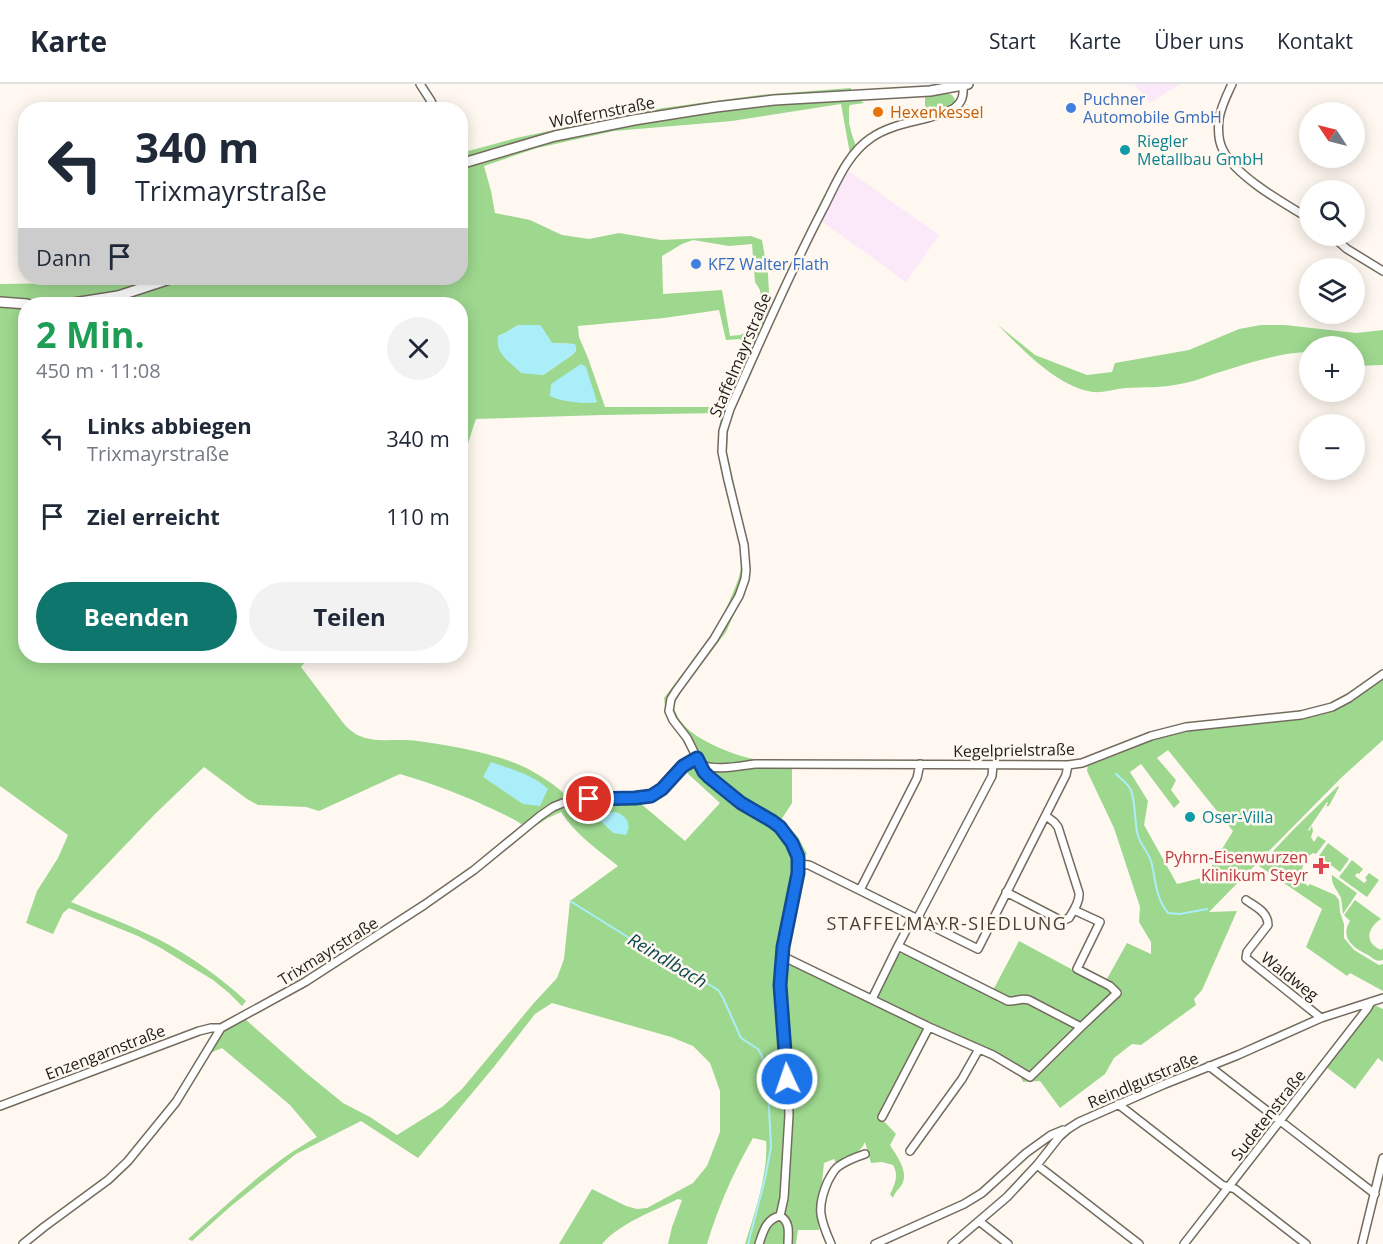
<!DOCTYPE html>
<html lang="de">
<meta charset="utf-8">
<style>
:root{--surface:#fff;--page:#f2f2f3;--text:#1f2937;--muted:#747a83;--line:#e0e1e3;--accent:#0f766e}
body{margin:0;font-family:"Open Sans",sans-serif;background:var(--page);color:var(--text);height:100vh;display:flex;flex-direction:column;font-size:22px;white-space:nowrap}
*{box-sizing:border-box;margin:0}
p{font-size:20px;color:var(--muted)}
.icon{flex:none;width:33px;height:33px;fill:none;stroke:currentColor;stroke-width:2;stroke-linecap:round;stroke-linejoin:round}
.map{position:relative;flex:1;overflow:hidden}
.panel{position:absolute;left:18px;top:213px;width:450px;height:366px;display:flex;flex-direction:column;background:var(--surface);border-radius:24px;box-shadow:0 3px 15px #0003}
.panel>*{flex:none}
.hud{position:absolute;left:18px;top:18px;width:450px;height:183px;border-radius:24px;box-shadow:0 3px 15px #0003;background:#fff;color:var(--text);overflow:hidden}
.needle{width:39px;rotate:305deg}
.buttons{position:absolute;left:1299px;top:18px;display:grid;gap:12px}
.buttons a{display:grid;place-items:center;width:66px;height:66px;border-radius:50%;background:var(--surface);box-shadow:0 3px 15px #0003;font-size:30px}
.pin{position:absolute;display:grid;place-items:center;width:51px;height:51px;color:#fff;margin:-26px;border:3px solid #fff;border-radius:50%;box-shadow:0 2px 6px #0007}
.me{position:absolute;width:66px;margin:-33px;rotate:357deg;stroke-linejoin:round;filter:drop-shadow(0 0 4px #0008)}
.turn{display:flex;align-items:center;gap:21px;height:126px;padding:0 18px;font-size:27px}
.turn .icon{width:78px;height:78px;stroke-width:2.5}
.turn b{display:block;font-size:42px;line-height:51px}
.then{display:flex;align-items:center;height:57px;padding:0 18px;background:#0003;gap:12px;font-size:22px}
.round{display:grid;place-items:center;flex:none;width:63px;height:63px;border-radius:32px;background:var(--page)}
.head{display:flex;align-items:center;justify-content:space-between;height:102px;padding:0 18px}
h1{font-size:36px;font-weight:700;line-height:45px;color:#1e9e55}
.primary-button{display:flex;gap:12px;margin-top:auto;padding:12px 18px}
.primary-button a{flex:1;height:69px;border-radius:36px;background:var(--accent);color:#fff;font-size:24px;font-weight:700;line-height:69px;text-align:center}
.primary-button a+a{background:var(--page);color:var(--text)}
ul{padding:0;list-style:none}
li{display:flex;align-items:center;gap:18px;height:78px;padding:0 18px}
li div{flex:1}
li b{display:block;font-size:22px}
li em{font-style:normal}
header{display:flex;align-items:center;gap:36px;box-sizing:border-box;height:84px;padding:0 30px;background:var(--surface);border-bottom:2px solid var(--line)}
header strong{font-size:28px}
nav{display:flex;gap:33px;margin-inline-start:auto;font-size:21px}
.map>svg:first-child{display:block}
</style>
<header>
<strong>Karte</strong>
<nav><a>Start</a><a>Karte</a><a>Über uns</a><a>Kontakt</a></nav>
</header>
<div class="map">
<svg width="1383" height="1160" viewBox="0 0 1383 1160">
<rect width="100%" height="100%" fill="#fef8f0"/>
<path fill="#fbe8f9" d="M 1134,0 L 1180,0 L 1150,19 Z
M 847,86 L 939,151 L 906,198 L 820,136 Z"/>
<path fill="#9ed88f" fill-rule="evenodd" d="M 851,4 L 851,8 L 855,15 L 860,16 L 864,19 L 850,21 L 849,23 L 849,39 L 852,51 L 856,62 L 857,71 L 847,86 L 820,136 L 798,182 L 730,336 L 728,349 L 727,368 L 749,468 L 750,487 L 746,504 L 726,548 L 681,607 L 676,615 L 674,624 C 676,629 679,636 683,640 C 697,657 737,673 759,676 C 769,677 781,676 792,677 L 792,719 L 781,736 L 798,753 L 807,770 L 796,777 L 793,800 L 782,847 L 778,875 L 776,910 L 791,1000 L 784,912 L 785,882 L 789,879 L 873,920 L 899,870 L 903,869 L 990,912 L 1019,857 L 1103,902 L 1127,859 L 1151,870 L 1151,858 L 1139,838 L 1140,823 L 1114,744 L 1087,687 L 1088,679 L 1081,675 L 1165,645 L 1186,640 L 1274,631 L 1299,627 L 1331,620 L 1346,613 L 1383,587 L 1383,656 L 1342,693 L 1209,828 L 1237,827 L 1202,906 L 1194,915 L 1196,921 L 1141,961 L 1132,960 L 1114,974 L 1105,990 L 1060,1024 L 1040,997 L 1023,998 C 1016,975 950,948 928,937 L 880,1033 L 896,1050 L 890,1061 C 897,1073 910,1088 901,1102 C 897,1107 895,1108 893,1114 L 890,1110 C 895,1101 899,1091 893,1081 L 882,1078 L 871,1079 L 865,1058 C 860,1070 847,1074 836,1079 L 834,1075 L 824,1079 L 822,1099 L 817,1127 L 819,1146 L 798,1146 L 796,1160 L 745,1160 C 754,1131 769,1087 766,1057 L 753,1054 C 734,1087 718,1123 707,1160 L 668,1160 L 672,1143 L 682,1116 L 678,1115 C 654,1127 620,1139 602,1160 L 559,1160 L 592,1105 L 626,1122 L 637,1125 L 647,1124 L 693,1099 L 707,1082 L 720,1048 L 720,1007 L 710,979 L 693,962 L 671,953 L 552,919 L 535,930 L 493,984 L 418,1074 L 361,1037 L 296,1070 L 231,1122 L 192,1157 L 188,1155 C 229,1119 269,1079 317,1053 L 290,1021 L 222,964 L 210,969 C 219,949 225,945 245,935 L 305,988 L 343,1019 L 370,1033 L 397,1051 L 442,1023 L 462,1005 L 533,920 L 557,894 L 564,875 L 570,817 L 618,782 C 597,765 576,751 561,728 L 548,734 L 529,746 C 521,738 511,734 501,729 C 468,713 434,700 400,690 L 319,727 L 306,723 L 258,721 L 247,715 L 204,683 L 154,731 L 71,818 C 100,830 130,841 158,855 C 189,871 220,893 246,917 L 242,922 L 229,909 L 213,896 L 159,863 L 138,852 L 69,824 L 63,829 L 53,850 L 26,839 L 37,807 L 58,774 L 68,751 L 0,702 L 0,200 L 74,199 L 104,200 L 139,194 L 460,194 L 461,69 L 516,54 L 587,39 L 663,24 L 760,11 ZM 841,20 L 850,70 L 839,85 L 821,117 L 770,225 L 768,191 L 762,156 L 751,152 L 661,156 L 619,149 L 589,155 L 562,151 L 530,136 L 495,129 L 491,107 L 484,82 L 537,64 L 614,47 L 732,37 ZM 693,156 L 729,162 L 752,160 L 755,198 L 760,206 L 762,226 L 762,242 L 740,251 L 730,252 L 722,206 L 663,210 L 662,172 L 682,160 ZM 26,220 L 460,220 L 461,374 C 468,365 471,347 476,335 L 602,331 L 720,329 L 722,331 C 706,381 741,430 741,480 C 741,491 736,501 732,511 C 717,549 689,582 664,614 L 666,631 L 687,661 L 690,670 L 686,688 L 720,719 L 685,757 L 640,719 L 645,711 L 568,713 C 554,700 539,690 522,682 C 494,669 448,661 418,657 C 389,653 365,664 344,640 L 301,583 L 310,572 L 26,572 ZM 719,226 L 726,256 L 740,255 C 743,259 745,264 746,269 C 749,284 731,310 723,323 L 605,323 L 588,274 L 579,253 L 578,242 L 664,234 ZM 518,241 L 540,241 L 552,259 L 575,260 L 576,267 L 572,271 L 543,291 L 498,252 L 507,248 ZM 1168,666 L 1233,747 L 1205,793 L 1177,800 L 1144,741 L 1148,717 L 1130,688 L 1141,680 L 1174,724 L 1180,718 L 1171,706 L 1176,696 L 1157,674 Z
M 945,9 C 952,10 955,12 955,19 L 947,25 L 931,29 L 925,22 L 925,12 Z
M 997,240 L 1035,271 L 1087,291 L 1112,288 L 1115,279 L 1189,266 L 1239,245 L 1261,241 L 1285,241 L 1356,249 L 1383,246 L 1383,281 L 1355,282 L 1354,262 L 1310,262 L 1309,268 C 1281,268 1247,280 1220,288 C 1207,292 1194,298 1180,300 C 1162,304 1144,303 1125,304 C 1115,305 1103,309 1093,308 C 1057,303 1021,264 997,240 Z
M 1338,702 L 1339,703 L 1329,722 L 1326,722 L 1328,719 L 1327,718 L 1308,746 L 1309,747 L 1312,742 L 1313,747 L 1311,753 L 1314,758 L 1318,752 L 1326,757 L 1316,770 L 1313,769 C 1304,774 1298,788 1306,796 L 1304,799 L 1308,802 L 1310,800 L 1335,811 L 1339,816 L 1340,828 L 1344,840 L 1344,854 L 1354,866 L 1379,881 L 1383,880 L 1383,907 L 1350,889 L 1347,892 L 1306,863 L 1322,825 L 1259,782 L 1294,745 Z
M 1328,759 L 1349,775 L 1340,788 L 1319,772 Z
M 1352,776 L 1363,785 L 1359,790 L 1357,789 L 1355,792 L 1364,799 L 1367,796 L 1365,794 L 1369,789 L 1379,796 L 1367,813 L 1339,793 Z
M 1332,791 L 1357,809 L 1343,830 C 1342,825 1342,819 1341,814 C 1337,805 1331,801 1332,791 Z
M 1355,816 L 1381,835 C 1367,844 1364,859 1381,866 L 1383,864 L 1383,876 C 1375,879 1373,873 1366,870 C 1352,863 1340,853 1350,837 L 1344,831 Z
M 1374,921 L 1383,925 L 1383,978 L 1378,974 L 1355,1005 L 1326,983 Z"/>
<path fill="#aaeef9" d="M 518,241 L 540,241 L 552,259 L 575,260 L 576,267 L 572,271 L 543,291 L 521,289 C 509,277 495,270 498,252 L 507,248 Z
M 581,280 L 586,283 L 597,318 C 587,321 559,317 550,312 L 551,300 Z
M 491,678 C 511,685 532,690 548,705 L 540,722 L 523,720 L 483,693 Z
M 616,728 C 627,732 632,741 626,751 L 613,749 L 601,737 L 603,730 Z"/>
<g fill="none" stroke-linecap="round" stroke-linejoin="round">
<path stroke="#aaeef9" stroke-width="2" d="M 1116,690 C 1120,694 1126,698 1129,703 C 1136,712 1134,739 1138,752 C 1141,761 1148,768 1151,777 C 1156,796 1155,813 1168,829 L 1180,830 L 1207,825
M 570,817 L 639,860 L 715,904 L 719,907 L 723,914 L 741,954 L 758,965 L 762,972 L 768,1005 L 771,1063 L 765,1095 L 748,1160"/>
<g stroke="#746b5f" stroke-width="10">
<path id="street" d="M 420,0 L 431,17 L 435,26
M 1232,0 C 1227,11 1221,22 1219,35 C 1218,45 1218,57 1223,66 C 1235,92 1285,120 1310,135
M 1332,152 L 1347,165 L 1383,187
M 701,681 C 718,687 738,682 755,680 L 1068,681 L 1082,679 L 1151,652 L 1186,643 L 1301,631 L 1332,623 L 1349,614 L 1383,590
M 799,780 L 809,781 L 978,865 L 1066,691 L 1068,681
M 860,806 L 917,694 L 920,680
M 1006,808 L 1062,837 L 1069,834 C 1073,827 1080,818 1079,809 L 1058,743 L 1054,738 L 1046,732
M 1246,816 C 1256,823 1268,828 1268,841 L 1247,868 L 1246,874 L 1321,934
M 917,835 L 992,692 L 993,681
M 898,862 L 913,833
M 782,872 L 929,943 L 993,971 L 1030,993 L 1081,943 L 1117,909 L 1110,902 L 1077,885 L 1100,838 L 1074,826
M 872,915 L 898,862 L 1008,917 C 1016,918 1021,913 1029,916 L 1081,943
M 1209,982 L 1375,1110
M 1118,1020 L 1222,1101 L 1235,1105 L 1306,1160
M 0,1022 L 199,947 L 211,944 L 221,944
M 882,1033 L 929,943
M 910,1067 L 962,995 L 979,965
M 1037,1081 L 1139,1160
M 780,1132 L 784,1114 L 789,1031 L 787,977 L 781,924 L 779,901 L 783,863 L 798,789 L 798,773 L 792,759 L 780,743 L 772,737 L 741,719 L 704,688 L 687,654 L 673,636 L 669,627 L 671,615 L 676,607 L 714,555 L 739,512 L 745,495 L 746,486 L 744,461 L 728,396 L 722,368 L 723,347 L 730,325 C 760,258 789,190 823,125 C 836,100 847,70 871,54 C 895,37 927,38 953,25 C 962,19 964,12 963,1
M 780,1132 C 791,1138 788,1150 788,1160
M 979,1137 L 1008,1160
M 23,1160 L 44,1143 L 108,1096 L 128,1077 L 176,1018 L 221,944 L 305,898 L 424,821 L 474,786 L 540,732 L 553,723 L 563,719 L 589,715 L 635,714 L 651,712 L 662,705 L 683,682 L 697,674
M 759,1160 C 763,1148 766,1135 780,1132
M 831,1160 C 820,1135 816,1124 828,1097 C 831,1092 834,1085 839,1082 C 846,1077 856,1073 865,1070
M 875,1160 L 964,1120 L 982,1109 L 1026,1069 L 1051,1051 L 1063,1046
M 952,1160 L 1007,1113 L 1037,1081 L 1059,1053 L 1068,1045 L 1079,1038 L 1165,1000 L 1238,971 L 1321,934 L 1383,914
M 1184,1160 L 1367,925 L 1371,918
M 1362,1160 L 1383,1074"/>
</g>
<g stroke="#746b5f" stroke-width="12">
<path id="secondary" d="M 460,80 L 555,52 L 634,36 L 716,23 L 774,16 L 930,7 L 968,0
M 0,218 L 27,220
M 67,220 L 118,212 L 173,194"/>
</g>
<use href="#street" stroke="#fff" stroke-width="7"/>
<use href="#secondary" stroke="#fff" stroke-width="9"/>
</g>
<g fill="none" stroke-linecap="round" stroke-linejoin="round">
<g stroke="#114b97" stroke-width="15">
<path id="route" d="M 589,715 L 635,714 L 651,712 L 662,705 L 683,682 L 697,674 L 704,688 L 709,693 L 741,719 L 772,737 L 780,743 L 792,759 L 798,773 L 798,789 L 783,863 L 780,901 L 787,995"/>
</g>
<use href="#route" stroke="#1a73e8" stroke-width="10"/>
</g>
<g fill="#3f7fe0" stroke="#fef8f0" stroke-width="2">
<circle cx="1071" cy="24" r="6"/>
<circle cx="696" cy="180" r="6"/>
</g>
<circle fill="#e8710a" stroke="#fef8f0" stroke-width="2" cx="878" cy="28" r="6"/>
<g fill="#0f9aa8" stroke="#fef8f0" stroke-width="2">
<circle cx="1125" cy="66" r="6"/>
<circle cx="1190" cy="733" r="6"/>
</g>
<path fill="#e0444e" stroke="#fef8f0" stroke-width="2" d="M1318 773h6v6h6v6h-6v6h-6v-6h-6v-6h6z"/>
<g text-anchor="middle" dominant-baseline="central" stroke-width="5" stroke-linejoin="round" paint-order="stroke">
<g font-size="16" fill="#366cbe" stroke="#fef8f0" text-anchor="start">
<text x="1083" y="15">Puchner<tspan x="1083" dy="18">Automobile GmbH</tspan></text>
<text x="708" y="180">KFZ Walter Flath</text>
</g>
<g font-size="16" fill="#211d19" stroke="#fef8f0">
<text transform="translate(602 28) rotate(-11)">Wolfernstraße</text>
<text transform="translate(740 271) rotate(-67)">Staffelmayrstraße</text>
<text transform="translate(1014 666) rotate(-1)">Kegelprielstraße</text>
<text transform="translate(328 867) rotate(-32)">Trixmayrstraße</text>
<text transform="translate(1290 892) rotate(38)">Waldweg</text>
<text transform="translate(105 968) rotate(-21)">Enzengarnstraße</text>
<text transform="translate(1143 996) rotate(-23)">Reindlgutstraße</text>
<text transform="translate(1268 1031) rotate(-52)">Sudetenstraße</text>
</g>
<g font-size="16" fill="#c56008" stroke="#fef8f0" text-anchor="start">
<text x="890" y="28">Hexenkessel</text>
</g>
<g font-size="16" fill="#0d838f" stroke="#fef8f0" text-anchor="start">
<text x="1137" y="57">Riegler<tspan x="1137" dy="18">Metallbau GmbH</tspan></text>
<text x="1202" y="733">Oser-Villa</text>
</g>
<g font-size="16" fill="#be3a42" stroke="#fef8f0" text-anchor="end">
<text x="1308" y="773">Pyhrn-Eisenwurzen<tspan x="1308" dy="18">Klinikum Steyr</tspan></text>
</g>
<g font-size="18" letter-spacing="1.5" fill="#494136" stroke="#fef8f0">
<text x="947" y="839">STAFFELMAYR-SIEDLUNG</text>
</g>
<g font-size="18" font-style="italic" fill="#0f4951" stroke="#fef8f0">
<text transform="translate(668 876) rotate(31)">Reindlbach</text>
</g>
</g>
</svg>
<div class="buttons">
<a><svg class="needle" viewBox="-14 -14 28 28"><path d="M0-13l5 13h-10z" fill="#e53935"/><path d="M0 13l5-13h-10z" fill="#747a83"/></svg></a>
<a><svg class="icon" aria-label="search" viewBox="0 0 24 24"><circle cx="10" cy="10" r="6"/><path d="M15 15l6 6"/></svg></a>
<a><svg class="icon" aria-label="layers" viewBox="0 0 24 24"><path d="M12 4l9 5-9 5-9-5zM3 14l9 5 9-5"/></svg></a>
<a>+</a>
<a>−</a>
</div>
<div class="pin" style="left:589px;top:715px;background:#d93025"><svg class="icon" aria-label="arrive" viewBox="0 0 24 24"><path d="M6 21V4h12l-3 4 3 4H6"/></svg></div>
<svg class="me" style="left:787px;top:995px" viewBox="-20 -20 40 40"><circle r="17" fill="#1a73e8" stroke="#fff" stroke-width="3"/><path d="M0-11L8 9 0 5-8 9z" fill="#fff"/></svg>
<div class="hud">
<div class="turn"><svg class="icon" aria-label="left" viewBox="0 0 24 24"><path d="M17 20v-9H6M10 6l-5 5 5 5"/></svg><div><b>340 m</b>Trixmayrstraße</div></div>
<div class="then">Dann<svg class="icon" aria-label="arrive" viewBox="0 0 24 24"><path d="M6 21V4h12l-3 4 3 4H6"/></svg></div>
</div>
<section class="panel">
<div class="head"><div><h1>2 Min.</h1><p>450 m · 11:08</p></div><a class="round"><svg class="icon" aria-label="close" viewBox="0 0 24 24"><path d="M6 6l12 12M18 6L6 18"/></svg></a></div>
<ul>
<li><svg class="icon" aria-label="left" viewBox="0 0 24 24"><path d="M17 20v-9H6M10 6l-5 5 5 5"/></svg><div><b>Links abbiegen</b><p>Trixmayrstraße</p></div><em>340 m</em></li>
<li><svg class="icon" aria-label="arrive" viewBox="0 0 24 24"><path d="M6 21V4h12l-3 4 3 4H6"/></svg><div><b>Ziel erreicht</b></div><em>110 m</em></li>
</ul>
<div class="primary-button"><a>Beenden</a><a>Teilen</a></div>
</section>
</div>
